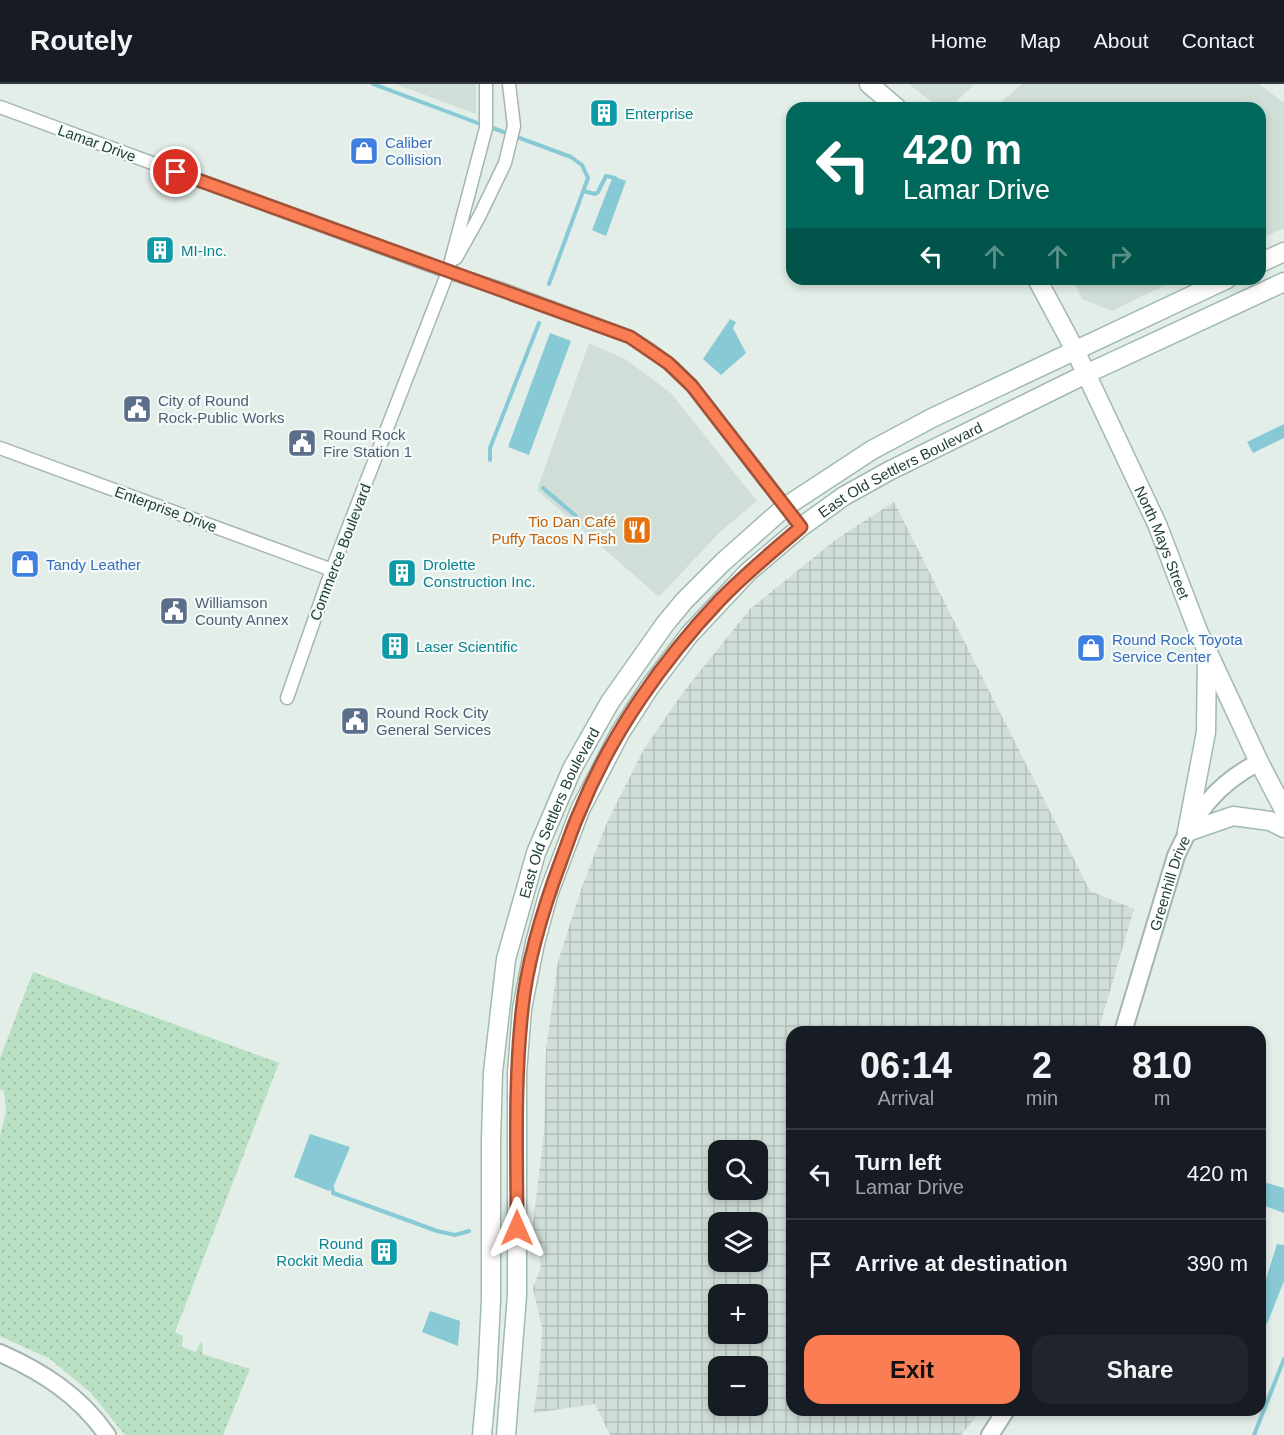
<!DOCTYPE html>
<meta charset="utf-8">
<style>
:root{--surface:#171b24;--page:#20242c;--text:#f1f3f6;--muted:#9ea1a6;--line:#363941;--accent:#fb7d53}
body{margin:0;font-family:Helvetica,sans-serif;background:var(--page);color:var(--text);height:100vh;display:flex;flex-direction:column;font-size:22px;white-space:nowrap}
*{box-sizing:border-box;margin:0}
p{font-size:20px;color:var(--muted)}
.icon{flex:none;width:33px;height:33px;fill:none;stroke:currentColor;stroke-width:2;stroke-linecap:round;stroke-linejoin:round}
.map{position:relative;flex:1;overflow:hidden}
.details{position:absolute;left:786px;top:942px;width:480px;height:390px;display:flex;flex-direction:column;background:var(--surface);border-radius:18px;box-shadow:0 3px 9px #0003}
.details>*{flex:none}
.guide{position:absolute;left:786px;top:18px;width:480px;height:183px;border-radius:18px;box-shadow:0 3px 9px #0003;background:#00695c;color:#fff;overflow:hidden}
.fabs{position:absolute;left:708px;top:1056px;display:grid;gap:12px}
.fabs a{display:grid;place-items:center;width:60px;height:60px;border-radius:12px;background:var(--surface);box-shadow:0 3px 9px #0003;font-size:30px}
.pin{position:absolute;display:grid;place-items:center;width:51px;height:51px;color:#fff;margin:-26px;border:3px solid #fff;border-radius:50%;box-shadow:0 2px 6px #0007}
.me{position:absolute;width:66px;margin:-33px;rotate:0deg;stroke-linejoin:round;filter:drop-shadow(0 0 4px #0008)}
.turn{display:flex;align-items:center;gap:21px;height:126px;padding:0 18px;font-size:27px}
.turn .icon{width:78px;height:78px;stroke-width:2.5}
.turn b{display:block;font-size:42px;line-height:51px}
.lanes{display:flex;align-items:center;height:57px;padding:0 18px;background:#0003;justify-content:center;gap:30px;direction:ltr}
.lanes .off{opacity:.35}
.eta{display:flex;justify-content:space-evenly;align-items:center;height:102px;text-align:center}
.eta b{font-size:36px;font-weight:700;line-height:42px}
.action{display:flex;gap:12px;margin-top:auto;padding:12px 18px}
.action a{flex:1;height:69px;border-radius:18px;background:var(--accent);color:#111;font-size:24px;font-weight:700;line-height:69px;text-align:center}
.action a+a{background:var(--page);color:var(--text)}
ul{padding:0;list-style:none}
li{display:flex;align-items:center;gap:18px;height:90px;padding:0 18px;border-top:2px solid var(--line)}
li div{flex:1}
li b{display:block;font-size:22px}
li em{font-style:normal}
header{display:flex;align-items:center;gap:36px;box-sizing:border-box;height:84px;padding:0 30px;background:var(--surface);border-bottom:2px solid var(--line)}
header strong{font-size:28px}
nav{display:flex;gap:33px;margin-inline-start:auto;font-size:21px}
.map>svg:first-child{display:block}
</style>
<header>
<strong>Routely</strong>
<nav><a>Home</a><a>Map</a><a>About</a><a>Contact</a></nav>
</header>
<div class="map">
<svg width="1284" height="1351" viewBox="0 0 1284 1351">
<defs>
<pattern id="industrial-grid" width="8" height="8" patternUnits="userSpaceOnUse" patternTransform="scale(1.5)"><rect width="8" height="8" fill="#d1ded8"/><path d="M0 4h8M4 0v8" fill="none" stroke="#b3c0ba"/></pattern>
<pattern id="grass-dots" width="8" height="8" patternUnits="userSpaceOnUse" patternTransform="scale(1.5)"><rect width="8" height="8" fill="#bae0c4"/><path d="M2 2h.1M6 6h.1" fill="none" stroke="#a0c1a9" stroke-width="1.8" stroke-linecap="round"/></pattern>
</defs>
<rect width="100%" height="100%" fill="#e3eee9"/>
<path fill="#d1ded8" d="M 395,0 L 476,0 L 476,30 Z
M 909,0 L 975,0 L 949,24 L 939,24 Z
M 1022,0 L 1259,0 L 1284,19 L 1284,144 L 1260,155 L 1260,24 L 994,24 Z
M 1072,195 L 1178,195 L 1112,227 L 1082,215 Z
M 589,259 L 625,275 L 671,309 L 757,417 L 720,448 L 659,513 L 537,406 Z"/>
<path fill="url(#industrial-grid)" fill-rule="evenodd" d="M 894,418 L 1090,807 L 1134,825 L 1098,948 L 792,948 L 792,1326 L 982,1326 L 961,1351 L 610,1351 L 595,1320 L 534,1329 L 540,1283 L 542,1244 L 533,1204 L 541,1183 L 533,1140 L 544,1049 L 546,966 L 558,877 L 583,800 L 608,736 L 644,665 L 684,607 L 750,525 L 838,454 ZM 718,1066 L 758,1066 L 758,1106 L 718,1106 ZM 718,1138 L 758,1138 L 758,1178 L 718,1178 ZM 718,1210 L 758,1210 L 758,1250 L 718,1250 ZM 718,1282 L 758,1282 L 758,1322 L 718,1322 Z"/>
<path fill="url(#grass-dots)" d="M 33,888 L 279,979 L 175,1248 L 183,1252 L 182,1263 L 196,1268 L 201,1258 L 203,1261 L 202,1270 L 250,1285 L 223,1351 L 125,1351 L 91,1309 L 50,1275 L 0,1252 L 0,1052 L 6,1028 L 4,1007 L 0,1005 L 0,974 Z"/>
<path fill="#87cad6" d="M 613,92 L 626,97 L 606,152 L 592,146 Z
M 730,235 L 736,238 L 733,244 L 746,269 L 721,291 L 703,275 Z
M 550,249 L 571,257 L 529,371 L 508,363 Z
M 1284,340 L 1284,354 L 1253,369 L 1247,358 Z
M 310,1050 L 350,1063 L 335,1099 L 329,1107 L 294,1093 Z
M 1260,1097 L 1284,1104 L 1284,1129 L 1260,1120 Z
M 1277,1160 L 1284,1161 L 1284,1197 L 1267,1240 L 1260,1239 L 1260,1214 Z
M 430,1227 L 460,1237 L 458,1262 L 422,1248 Z"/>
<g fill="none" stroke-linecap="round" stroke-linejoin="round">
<path stroke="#87cad6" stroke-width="4" d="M 373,0 L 483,41
M 490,43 L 571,73 L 582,81 L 588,94 L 549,200
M 584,107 L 595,110 L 598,108 L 606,92 L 615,94
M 490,376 L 490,364 L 539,239
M 543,404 L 576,432
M 332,1102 L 333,1109 L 437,1147 L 455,1151 L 469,1147
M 1254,1351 L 1284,1275"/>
<g stroke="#a5b6b0" stroke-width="15">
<path id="minor" d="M 0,23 L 448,188 L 501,205 L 630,253 L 649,265 L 673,283 L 692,302 L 801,443
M 456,174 L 479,133 L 505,79 L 514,42 L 509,0
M 0,364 L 332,486
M 287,614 L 331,488 L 448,188 L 486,44 L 486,0"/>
</g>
<g stroke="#a5b6b0" stroke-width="20">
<g id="tertiary">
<path id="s1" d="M 1123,948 L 1176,772 C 1196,728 1215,701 1259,678"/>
<path d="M 0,1269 C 43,1288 80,1312 107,1351"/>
<path d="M 990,1351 L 1006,1326"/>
</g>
</g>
<g stroke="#a0bab1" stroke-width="21">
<g id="secondary">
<path d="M 869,0 L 897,24"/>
<path d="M 1260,179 L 1284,168"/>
<path id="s2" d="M 1037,195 L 1075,266 L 1157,440 L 1198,547 L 1259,678 L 1284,726"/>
<path d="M 1187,748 L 1206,648 L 1207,572"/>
<path d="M 1187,748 L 1233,732 L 1270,737 L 1284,744"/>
<path id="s3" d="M 482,1351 L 487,1297 L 491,1215 L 491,1056 L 493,988 L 506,875 L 536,769 L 572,685 L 610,618 L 665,540 L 684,517 L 723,478 L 785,423 L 872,366 L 932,334 L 1227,195"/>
<path id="s4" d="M 506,1351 L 517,1211 L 517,989 L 522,925 L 535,859 L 549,808 L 580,726 L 620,649 L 649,604 L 689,551 L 748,488 L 801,443 L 844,412 L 889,387 L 1086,290 L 1284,198"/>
</g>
</g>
<use href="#minor" stroke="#fff" stroke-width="12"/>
<use href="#tertiary" stroke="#fff" stroke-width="16"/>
<use href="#secondary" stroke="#fff" stroke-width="18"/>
</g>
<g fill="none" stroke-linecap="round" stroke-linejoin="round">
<g stroke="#a35136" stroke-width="15">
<path id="route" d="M 176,88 L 630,253 L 668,279 L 692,302 L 801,443 C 773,467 745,490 720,516 C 663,576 611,650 580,727 C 573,742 568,758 562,774 C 544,822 527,875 522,927 C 514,999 517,1072 517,1144"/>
</g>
<use href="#route" stroke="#fb7d53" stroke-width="10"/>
</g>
<defs>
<g id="building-square" transform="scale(1.5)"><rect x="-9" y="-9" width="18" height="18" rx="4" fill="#0f9aa8" stroke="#f4faf7"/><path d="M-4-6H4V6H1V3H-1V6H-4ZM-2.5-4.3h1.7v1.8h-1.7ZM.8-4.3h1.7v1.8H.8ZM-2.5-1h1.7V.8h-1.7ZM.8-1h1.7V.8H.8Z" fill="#fff"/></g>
<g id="shop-square" transform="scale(1.5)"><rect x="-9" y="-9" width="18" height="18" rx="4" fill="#3f7fe0" stroke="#f4faf7"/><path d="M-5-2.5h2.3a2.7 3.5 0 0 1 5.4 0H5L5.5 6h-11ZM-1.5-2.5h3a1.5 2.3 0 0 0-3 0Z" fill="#fff"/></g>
<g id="civic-square" transform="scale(1.5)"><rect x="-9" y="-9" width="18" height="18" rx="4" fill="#5c6f8a" stroke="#f4faf7"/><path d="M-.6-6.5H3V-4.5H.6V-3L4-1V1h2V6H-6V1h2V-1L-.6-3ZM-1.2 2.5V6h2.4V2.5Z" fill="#fff"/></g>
<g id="restaurant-square" transform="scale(1.5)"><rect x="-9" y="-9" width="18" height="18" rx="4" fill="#e8710a" stroke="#f4faf7"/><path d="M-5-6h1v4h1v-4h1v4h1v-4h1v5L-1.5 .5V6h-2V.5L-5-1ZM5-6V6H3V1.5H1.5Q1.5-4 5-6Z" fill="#fff"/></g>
</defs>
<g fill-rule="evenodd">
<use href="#building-square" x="604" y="29"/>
<use href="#shop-square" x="364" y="67"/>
<use href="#building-square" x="160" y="166"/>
<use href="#civic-square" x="137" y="325"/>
<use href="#civic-square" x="302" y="359"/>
<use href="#restaurant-square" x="637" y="446"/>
<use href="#shop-square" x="25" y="480"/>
<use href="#building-square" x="402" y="489"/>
<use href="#civic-square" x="174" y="527"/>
<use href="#building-square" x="395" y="562"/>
<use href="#shop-square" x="1091" y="564"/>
<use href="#civic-square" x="355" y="637"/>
<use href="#building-square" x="384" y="1168"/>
</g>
<g text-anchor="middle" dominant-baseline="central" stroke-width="4.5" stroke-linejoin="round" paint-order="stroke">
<g font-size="15" fill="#0d838f" stroke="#f4faf7" text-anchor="start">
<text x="625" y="29">Enterprise</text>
<text x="181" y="166">MI-Inc.</text>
<text x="423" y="480">Drolette<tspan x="423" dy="17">Construction Inc.</tspan></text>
<text x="416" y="562">Laser Scientific</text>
<text x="363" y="1159" text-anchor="end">Round<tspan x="363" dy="17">Rockit Media</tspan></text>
</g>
<g font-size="15" fill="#366cbe" stroke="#f4faf7" text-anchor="start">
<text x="385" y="58">Caliber<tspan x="385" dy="17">Collision</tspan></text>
<text x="46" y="480">Tandy Leather</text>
<text x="1112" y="555">Round Rock Toyota<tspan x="1112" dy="17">Service Center</tspan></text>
</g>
<g font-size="15" fill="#214038" stroke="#f4faf7">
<text transform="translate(97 59) rotate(20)">Lamar Drive</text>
<text stroke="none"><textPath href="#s4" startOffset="1112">East Old Settlers Boulevard</textPath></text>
<text transform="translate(166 425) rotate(20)">Enterprise Drive</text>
<text stroke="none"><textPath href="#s2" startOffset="292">North Mays Street</textPath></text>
<text transform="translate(340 468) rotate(-69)">Commerce Boulevard</text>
<text stroke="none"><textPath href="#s3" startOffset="633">East Old Settlers Boulevard</textPath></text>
<text stroke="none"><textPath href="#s1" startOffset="156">Greenhill Drive</textPath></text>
</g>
<g font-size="15" fill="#4e5e75" stroke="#f4faf7" text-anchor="start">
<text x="158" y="316">City of Round<tspan x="158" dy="17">Rock-Public Works</tspan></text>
<text x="323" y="350">Round Rock<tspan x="323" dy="17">Fire Station 1</tspan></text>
<text x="195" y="518">Williamson<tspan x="195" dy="17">County Annex</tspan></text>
<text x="376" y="628">Round Rock City<tspan x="376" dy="17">General Services</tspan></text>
</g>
<g font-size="15" fill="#c56008" stroke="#f4faf7" text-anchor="end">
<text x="616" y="437">Tio Dan Café<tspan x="616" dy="17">Puffy Tacos N Fish</tspan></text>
</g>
</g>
</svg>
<div class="fabs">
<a><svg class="icon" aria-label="search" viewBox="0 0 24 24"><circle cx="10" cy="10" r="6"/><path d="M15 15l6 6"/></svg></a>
<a><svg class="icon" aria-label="layers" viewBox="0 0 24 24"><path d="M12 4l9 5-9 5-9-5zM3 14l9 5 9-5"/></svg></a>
<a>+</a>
<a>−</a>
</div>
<div class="pin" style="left:176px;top:88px;background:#d93025"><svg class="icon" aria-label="arrive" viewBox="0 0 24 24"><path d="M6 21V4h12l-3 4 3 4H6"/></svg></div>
<svg class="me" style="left:517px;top:1144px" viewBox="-20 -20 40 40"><path d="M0-17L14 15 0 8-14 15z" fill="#fb7d53" stroke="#fff" stroke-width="4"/></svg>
<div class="guide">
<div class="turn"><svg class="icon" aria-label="left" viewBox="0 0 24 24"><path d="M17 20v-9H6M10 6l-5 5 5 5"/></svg><div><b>420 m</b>Lamar Drive</div></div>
<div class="lanes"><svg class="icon" aria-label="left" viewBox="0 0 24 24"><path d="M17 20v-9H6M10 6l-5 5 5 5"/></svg><svg class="icon off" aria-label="ahead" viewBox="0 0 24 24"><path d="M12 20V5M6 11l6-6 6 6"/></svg><svg class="icon off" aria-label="ahead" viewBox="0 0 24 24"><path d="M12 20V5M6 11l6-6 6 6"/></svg><svg class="icon off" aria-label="right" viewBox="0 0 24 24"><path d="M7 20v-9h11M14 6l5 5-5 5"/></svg></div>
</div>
<section class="details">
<div class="eta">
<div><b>06:14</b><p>Arrival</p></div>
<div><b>2</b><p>min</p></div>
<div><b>810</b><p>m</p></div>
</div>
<ul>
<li><svg class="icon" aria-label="left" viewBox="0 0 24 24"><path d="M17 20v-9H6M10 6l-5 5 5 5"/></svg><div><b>Turn left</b><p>Lamar Drive</p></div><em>420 m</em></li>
<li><svg class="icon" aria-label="arrive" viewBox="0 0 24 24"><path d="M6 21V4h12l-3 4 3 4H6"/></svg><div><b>Arrive at destination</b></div><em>390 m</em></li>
</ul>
<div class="action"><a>Exit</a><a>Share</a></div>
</section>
</div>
